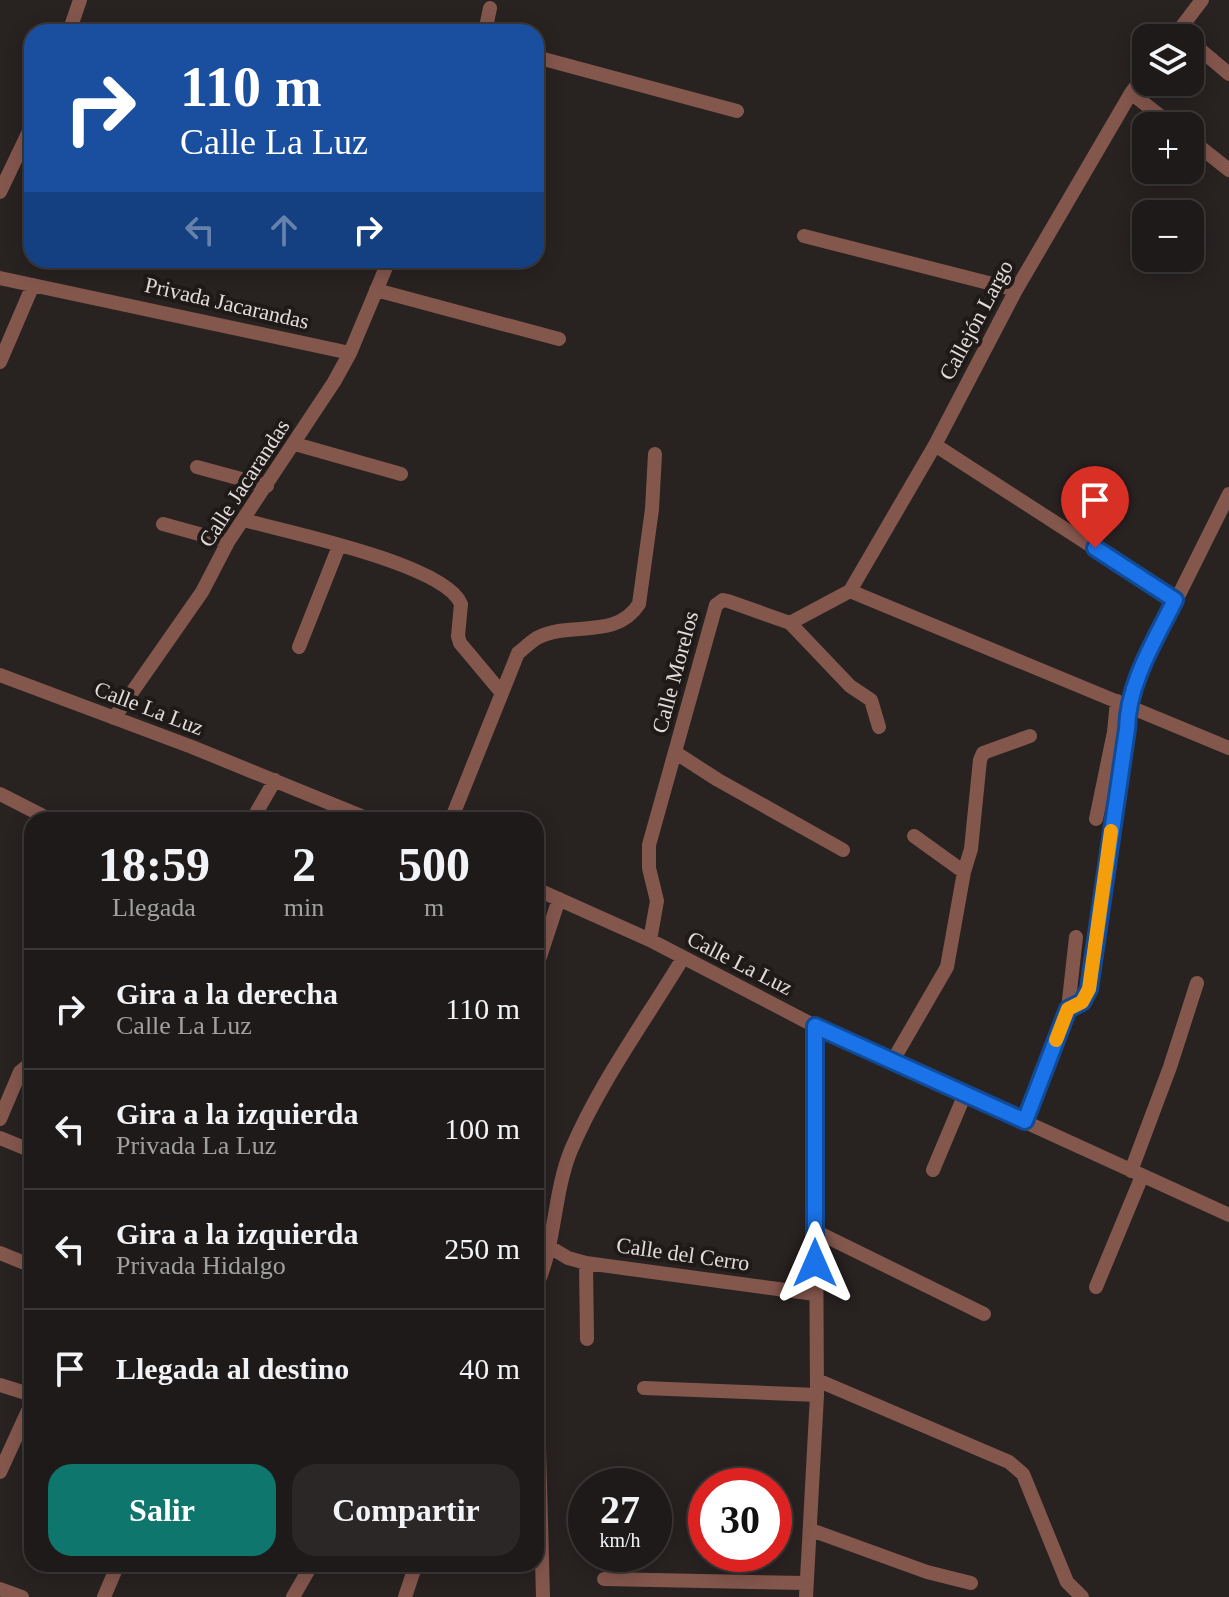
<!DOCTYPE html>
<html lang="es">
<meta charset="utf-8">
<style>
:root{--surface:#1e1a19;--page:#2b2726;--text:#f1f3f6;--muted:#a1a1a2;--line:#3c3838;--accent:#0f766e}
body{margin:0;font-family:"Times New Roman",serif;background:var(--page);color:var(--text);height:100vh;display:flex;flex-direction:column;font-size:30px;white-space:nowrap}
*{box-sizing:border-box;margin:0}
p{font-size:26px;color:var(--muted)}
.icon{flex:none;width:44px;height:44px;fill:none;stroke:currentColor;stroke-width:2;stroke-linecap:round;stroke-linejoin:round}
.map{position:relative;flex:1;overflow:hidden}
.drawer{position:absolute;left:24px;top:812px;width:520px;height:760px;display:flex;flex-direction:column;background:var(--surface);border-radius:24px;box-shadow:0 4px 20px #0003,0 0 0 2px var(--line)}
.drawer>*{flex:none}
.banner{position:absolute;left:24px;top:24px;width:520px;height:244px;border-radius:24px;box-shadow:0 4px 20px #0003,0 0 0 2px var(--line);background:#1a4fa0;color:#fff;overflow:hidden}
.controls{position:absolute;left:1132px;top:24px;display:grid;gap:16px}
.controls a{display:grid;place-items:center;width:72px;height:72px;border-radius:16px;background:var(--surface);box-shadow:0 4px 20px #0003,0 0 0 2px var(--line);font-size:40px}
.speed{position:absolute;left:568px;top:1468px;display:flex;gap:16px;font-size:40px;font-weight:700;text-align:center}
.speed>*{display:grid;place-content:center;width:104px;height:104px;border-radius:50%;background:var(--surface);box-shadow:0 4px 20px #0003,0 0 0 2px var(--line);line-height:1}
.speed small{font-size:20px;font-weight:400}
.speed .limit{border:12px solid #d22;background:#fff;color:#111}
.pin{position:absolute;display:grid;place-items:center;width:68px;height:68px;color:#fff;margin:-82px -34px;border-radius:50% 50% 50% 0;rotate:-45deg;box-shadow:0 0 8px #0007}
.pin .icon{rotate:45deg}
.me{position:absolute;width:88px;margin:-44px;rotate:0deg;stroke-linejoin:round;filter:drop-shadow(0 0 6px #0008)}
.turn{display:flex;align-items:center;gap:28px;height:168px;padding:0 24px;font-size:36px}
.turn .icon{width:104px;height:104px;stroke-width:2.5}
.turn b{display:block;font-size:56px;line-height:68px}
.lanes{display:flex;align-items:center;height:76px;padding:0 24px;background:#0003;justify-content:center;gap:40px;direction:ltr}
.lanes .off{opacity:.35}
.eta{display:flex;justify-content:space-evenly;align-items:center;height:136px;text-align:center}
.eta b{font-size:48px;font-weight:700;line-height:56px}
.button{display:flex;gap:16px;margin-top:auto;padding:16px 24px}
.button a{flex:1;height:92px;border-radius:24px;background:var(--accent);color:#fff;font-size:32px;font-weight:700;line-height:92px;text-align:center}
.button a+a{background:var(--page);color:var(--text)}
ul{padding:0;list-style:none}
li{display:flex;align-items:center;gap:24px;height:120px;padding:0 24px;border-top:2px solid var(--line)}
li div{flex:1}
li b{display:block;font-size:30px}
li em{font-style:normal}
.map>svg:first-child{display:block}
</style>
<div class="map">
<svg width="1229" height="1597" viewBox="0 0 1229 1597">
<rect width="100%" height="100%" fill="#282221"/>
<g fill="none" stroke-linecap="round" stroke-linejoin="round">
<path stroke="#84574d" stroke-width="14" d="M 69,32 L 80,0
M 485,32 L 490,8
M 1173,38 L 1202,0
M 1190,41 L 1229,74
M 536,57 L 737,111
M 1131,93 L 1173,126
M 1190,139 L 1229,170
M 0,192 L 32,125
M 804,236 L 1016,290
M 0,278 L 350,353
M 376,290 L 559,339
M 0,362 L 33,285
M 295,444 L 401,474
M 935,445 L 1175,600
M 197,467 L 267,486
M 244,520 C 287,532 445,564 461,604 L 458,636 L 460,643 L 501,692
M 163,524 L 228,542
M 850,591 L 935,445 L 1016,290 L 1131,93 L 1146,73
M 850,591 L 1229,748
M 790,623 L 850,686 L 871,700 L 879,727
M 299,647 L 339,546
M 0,675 L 192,747 L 371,820
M 114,718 L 202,592 L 228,542 L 334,382 L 350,353 L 389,260
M 676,753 L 718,780 L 843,850
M 0,794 L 51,820
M 1096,819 L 1114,732 L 1117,701
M 252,820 L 275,780
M 451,820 L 518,653 C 525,648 532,640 539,637 C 571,621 616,640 639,604 L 652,509 L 655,454
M 914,836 L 964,872
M 536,889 L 650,940 L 815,1026 L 1229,1215
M 650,940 L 657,901 L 649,868 L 649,845 L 716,605 L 723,600 L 728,601 L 790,623 L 850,591
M 536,969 L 559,899
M 1068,1009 L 1076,937
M 892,1062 L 947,967 L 964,872 L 971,849 L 980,760 L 983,753 L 1030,736
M 0,1119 L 20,1072 L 32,1062
M 1025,1121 L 1068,1009 L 1082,1002 L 1089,989 L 1127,729 L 1128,705 L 1137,679 L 1229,494
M 0,1138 L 32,1151
M 933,1170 L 965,1094
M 1131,1171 L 1170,1067 L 1197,983
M 815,1231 L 984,1314
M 548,1246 L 568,1258 L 586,1263 L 815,1294
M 0,1253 L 32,1266
M 586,1263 L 587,1339
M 536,1287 C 556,1244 553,1194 571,1150 C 600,1082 645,1021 683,958
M 1096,1287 L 1142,1176
M 536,1337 L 543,1597
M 817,1380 L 1009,1462 L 1023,1474 L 1067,1582 L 1082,1597
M 0,1385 L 32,1395
M 644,1388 L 817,1395
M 0,1472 L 32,1402
M 811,1530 L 927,1572 L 971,1583
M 604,1579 L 806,1583
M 0,1589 L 22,1597
M 104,1597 L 118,1564
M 293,1597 L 312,1564
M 405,1597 L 416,1564
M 806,1597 L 817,1395 L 815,1026"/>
</g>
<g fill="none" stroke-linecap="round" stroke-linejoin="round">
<g stroke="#114b97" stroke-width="20">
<path id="route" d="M 815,1263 L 815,1026 L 1025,1121 L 1068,1009 L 1082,1002 L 1089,989 L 1127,729 C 1128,682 1155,641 1175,600 L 1095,548"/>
</g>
<use href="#route" stroke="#1a73e8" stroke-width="14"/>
<path stroke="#f59e0b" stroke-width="14" d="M 1056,1040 L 1068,1009 L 1082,1002 L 1089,989 L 1111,831"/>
</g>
<g text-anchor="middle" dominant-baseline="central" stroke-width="8" stroke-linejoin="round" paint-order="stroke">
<g font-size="22" fill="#e1dddc" stroke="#1f1918">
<text transform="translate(227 303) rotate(13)">Privada Jacarandas</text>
<text transform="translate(976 320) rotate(-62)">Callejón Largo</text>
<text transform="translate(244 483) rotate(-57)">Calle Jacarandas</text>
<text transform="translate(675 672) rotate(-75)">Calle Morelos</text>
<text transform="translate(149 708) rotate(21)">Calle La Luz</text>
<text transform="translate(740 963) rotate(27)">Calle La Luz</text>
<text transform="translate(683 1254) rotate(8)">Calle del Cerro</text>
</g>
</g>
</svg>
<div class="controls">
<a><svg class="icon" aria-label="layers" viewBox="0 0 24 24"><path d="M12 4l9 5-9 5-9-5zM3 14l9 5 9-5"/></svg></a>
<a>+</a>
<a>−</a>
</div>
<div class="speed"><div>27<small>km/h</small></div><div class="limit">30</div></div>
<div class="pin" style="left:1095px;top:548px;background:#d93025"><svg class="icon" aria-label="arrive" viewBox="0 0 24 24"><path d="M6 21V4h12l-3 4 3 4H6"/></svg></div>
<svg class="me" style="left:815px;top:1263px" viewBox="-20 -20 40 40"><path d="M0-17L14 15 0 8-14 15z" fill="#1a73e8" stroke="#fff" stroke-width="4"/></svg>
<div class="banner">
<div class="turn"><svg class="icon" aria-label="right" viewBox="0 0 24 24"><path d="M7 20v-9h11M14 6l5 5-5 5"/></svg><div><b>110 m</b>Calle La Luz</div></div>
<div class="lanes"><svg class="icon off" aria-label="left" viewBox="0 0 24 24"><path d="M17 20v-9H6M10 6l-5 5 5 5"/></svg><svg class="icon off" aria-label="ahead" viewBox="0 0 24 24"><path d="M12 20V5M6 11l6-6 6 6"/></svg><svg class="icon" aria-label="right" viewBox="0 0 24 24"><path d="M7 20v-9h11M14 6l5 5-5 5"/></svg></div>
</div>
<section class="drawer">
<div class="eta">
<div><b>18:59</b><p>Llegada</p></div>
<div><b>2</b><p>min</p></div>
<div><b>500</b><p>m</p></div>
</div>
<ul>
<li><svg class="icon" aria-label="right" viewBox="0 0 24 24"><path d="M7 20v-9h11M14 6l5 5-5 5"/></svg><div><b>Gira a la derecha</b><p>Calle La Luz</p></div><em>110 m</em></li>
<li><svg class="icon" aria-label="left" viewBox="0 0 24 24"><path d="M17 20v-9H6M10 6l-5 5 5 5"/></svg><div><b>Gira a la izquierda</b><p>Privada La Luz</p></div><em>100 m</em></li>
<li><svg class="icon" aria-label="left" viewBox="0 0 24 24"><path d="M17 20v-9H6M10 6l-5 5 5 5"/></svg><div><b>Gira a la izquierda</b><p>Privada Hidalgo</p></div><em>250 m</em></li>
<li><svg class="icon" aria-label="arrive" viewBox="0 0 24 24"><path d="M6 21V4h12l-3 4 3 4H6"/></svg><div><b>Llegada al destino</b></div><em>40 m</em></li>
</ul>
<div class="button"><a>Salir</a><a>Compartir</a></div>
</section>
</div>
